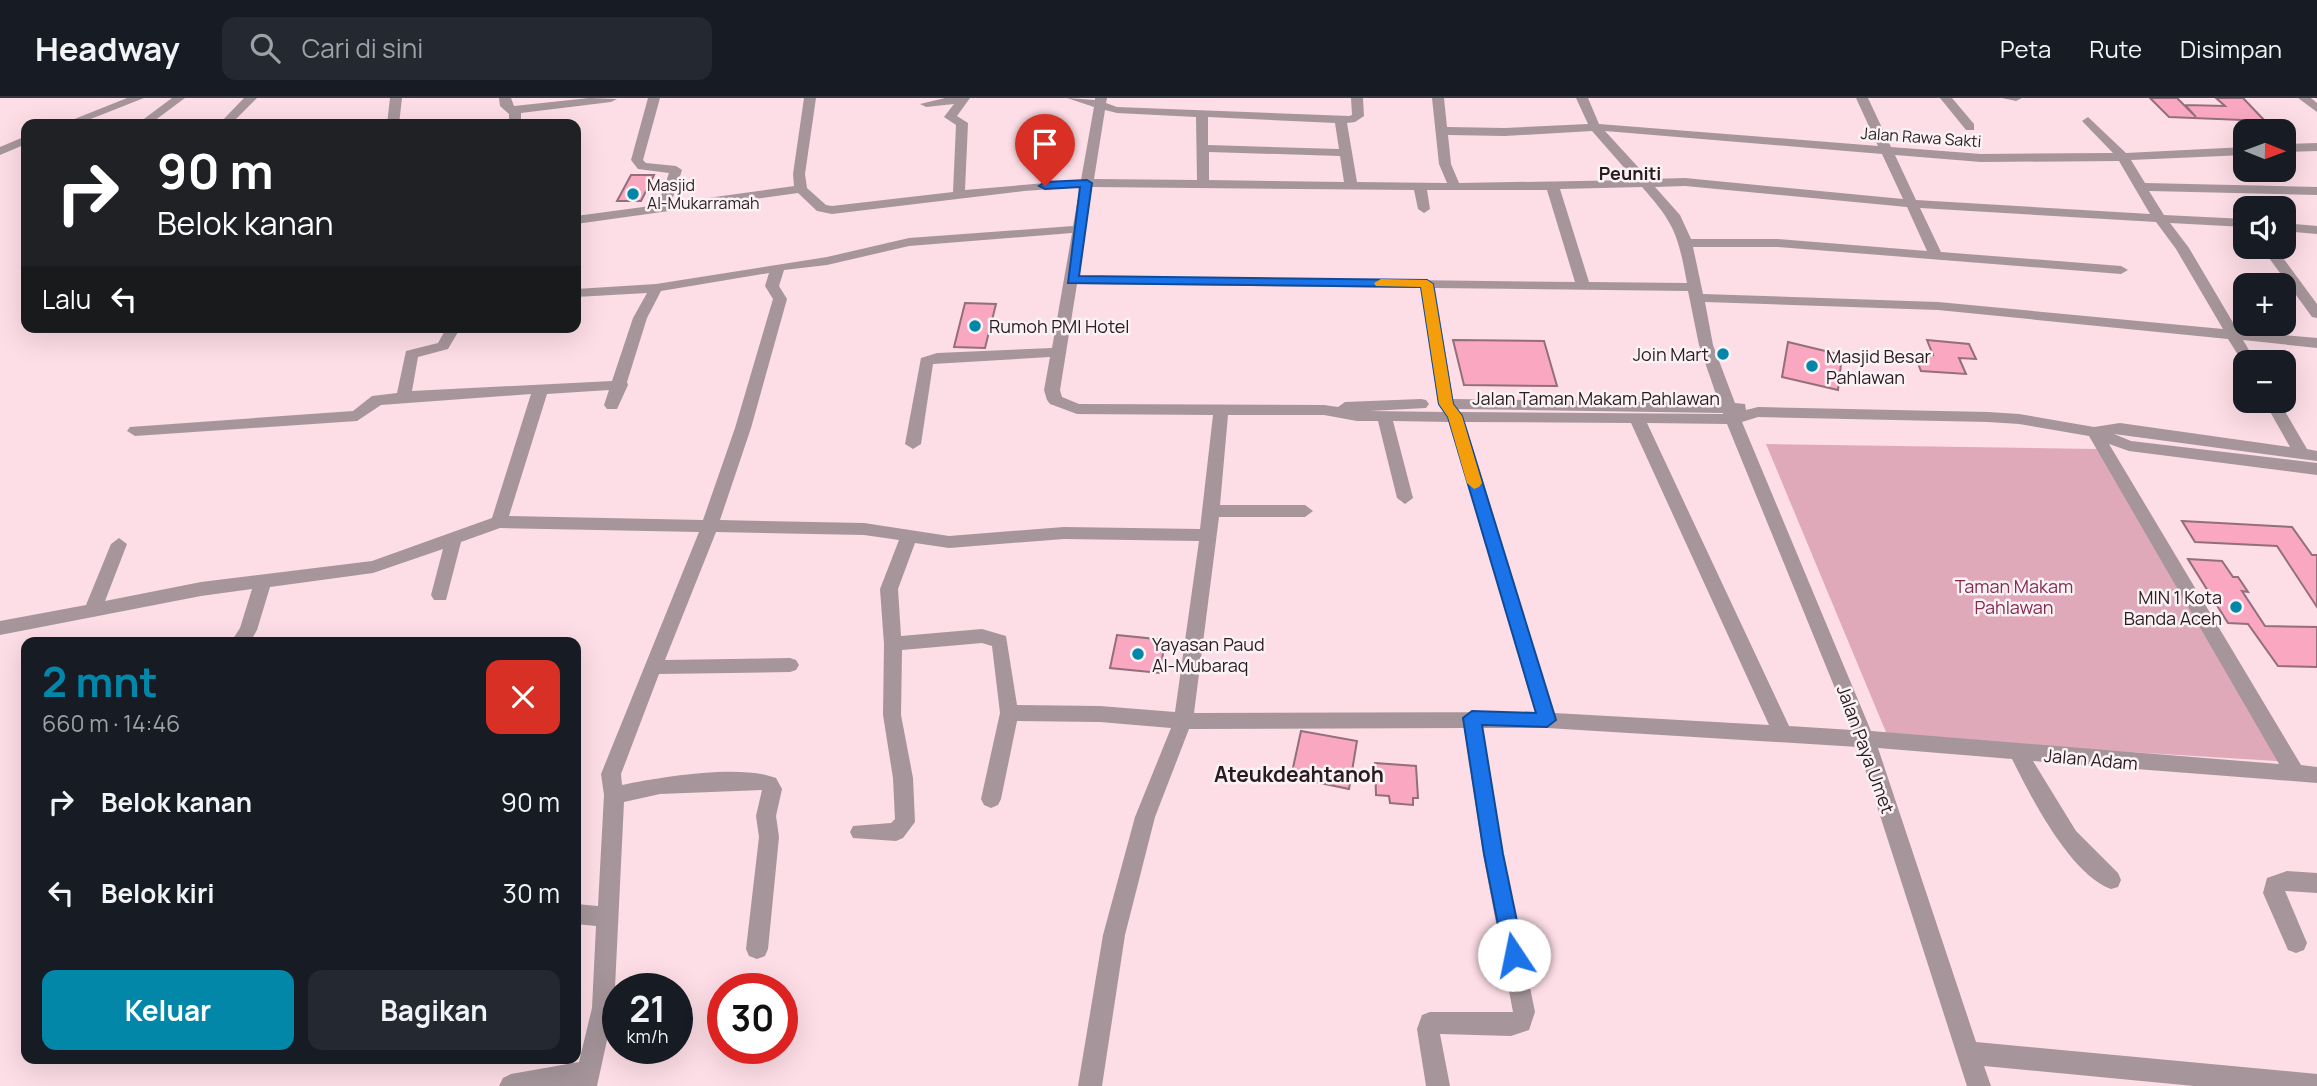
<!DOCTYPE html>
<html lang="id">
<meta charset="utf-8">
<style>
:root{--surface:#171b24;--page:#242831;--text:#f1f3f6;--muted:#9ea1a6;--line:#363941;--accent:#0387a9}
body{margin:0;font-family:Manrope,sans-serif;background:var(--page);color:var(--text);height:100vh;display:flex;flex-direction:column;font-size:26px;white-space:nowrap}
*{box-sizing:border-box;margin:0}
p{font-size:23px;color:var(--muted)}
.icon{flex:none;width:38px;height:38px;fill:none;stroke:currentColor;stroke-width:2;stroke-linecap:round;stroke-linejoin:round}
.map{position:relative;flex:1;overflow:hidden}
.details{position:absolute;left:21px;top:539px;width:560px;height:427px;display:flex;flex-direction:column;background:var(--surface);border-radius:14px;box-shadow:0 7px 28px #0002}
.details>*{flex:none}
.top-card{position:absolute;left:21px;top:21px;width:560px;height:214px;border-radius:14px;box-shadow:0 7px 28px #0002;background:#202124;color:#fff;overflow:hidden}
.needle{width:46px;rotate:91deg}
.controls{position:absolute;left:2233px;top:21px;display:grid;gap:14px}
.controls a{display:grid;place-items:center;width:63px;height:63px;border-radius:14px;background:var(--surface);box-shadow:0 7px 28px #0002;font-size:35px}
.speed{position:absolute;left:602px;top:875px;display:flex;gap:14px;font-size:35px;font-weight:700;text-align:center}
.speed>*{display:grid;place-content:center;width:91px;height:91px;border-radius:50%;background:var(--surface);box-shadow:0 7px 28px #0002;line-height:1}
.speed small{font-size:18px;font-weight:400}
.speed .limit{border:10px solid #d22;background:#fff;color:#111}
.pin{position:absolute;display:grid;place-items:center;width:60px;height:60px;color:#fff;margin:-72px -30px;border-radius:50% 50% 50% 0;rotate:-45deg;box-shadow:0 0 7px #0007}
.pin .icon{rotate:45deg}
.me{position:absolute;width:77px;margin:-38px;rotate:349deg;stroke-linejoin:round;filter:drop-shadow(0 0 5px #0008)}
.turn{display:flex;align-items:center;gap:24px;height:147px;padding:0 21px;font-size:32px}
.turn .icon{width:91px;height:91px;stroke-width:2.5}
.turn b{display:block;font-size:49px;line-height:60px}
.then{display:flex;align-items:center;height:66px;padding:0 21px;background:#0003;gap:14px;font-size:26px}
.round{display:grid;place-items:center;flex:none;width:74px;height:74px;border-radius:14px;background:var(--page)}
.summary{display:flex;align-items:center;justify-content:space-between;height:119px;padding:0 21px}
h1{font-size:42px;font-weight:700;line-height:52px;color:var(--accent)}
.button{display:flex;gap:14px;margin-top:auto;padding:14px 21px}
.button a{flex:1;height:80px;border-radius:14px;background:var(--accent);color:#fff;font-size:28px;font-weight:700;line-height:80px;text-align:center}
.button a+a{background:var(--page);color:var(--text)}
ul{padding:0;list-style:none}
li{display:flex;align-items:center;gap:21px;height:91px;padding:0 21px}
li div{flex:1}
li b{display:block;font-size:26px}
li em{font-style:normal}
header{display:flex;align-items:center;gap:42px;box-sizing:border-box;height:98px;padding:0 35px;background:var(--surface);border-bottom:2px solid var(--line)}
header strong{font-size:33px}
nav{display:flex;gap:38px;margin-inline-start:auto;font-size:24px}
.search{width:490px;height:63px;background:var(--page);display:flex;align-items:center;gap:18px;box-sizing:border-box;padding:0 24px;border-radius:14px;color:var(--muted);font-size:26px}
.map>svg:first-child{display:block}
</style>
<header>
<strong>Headway</strong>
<div class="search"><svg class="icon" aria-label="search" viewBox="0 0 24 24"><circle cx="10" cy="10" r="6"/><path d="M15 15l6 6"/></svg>Cari di sini</div>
<nav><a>Peta</a><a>Rute</a><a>Disimpan</a></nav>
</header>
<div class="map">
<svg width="2317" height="988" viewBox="0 0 2317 988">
<rect width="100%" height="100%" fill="#fddde6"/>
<path fill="#e0a9ba" d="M 1766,346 L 2098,351 L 2293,664 L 1888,639 Z"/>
<path fill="#faa8c2" stroke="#926f7a" stroke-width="2" d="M 2150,0 L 2177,0 L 2196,19 L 2185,7 L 2225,8 L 2216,0 L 2243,0 L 2265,23 L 2169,19 Z
M 631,77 L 654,77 L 641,103 L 617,103 Z
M 965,205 L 996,206 L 985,250 L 954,249 Z
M 1453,242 L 1544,243 L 1557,288 L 1464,287 Z
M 1927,242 L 1969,246 L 1976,261 L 1959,260 L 1966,276 L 1921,273 L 1914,255 L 1933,257 Z
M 1788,244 L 1842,257 L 1838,292 L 1782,279 Z
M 2182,423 L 2292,429 L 2312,457 L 2317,457 L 2317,509 L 2277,448 L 2195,444 Z
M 2188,461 L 2222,463 L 2233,479 L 2238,479 L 2248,494 L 2242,493 L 2265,528 L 2317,529 L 2317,569 L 2278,568 L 2248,526 L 2228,525 Z
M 1117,537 L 1165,542 L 1160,575 L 1110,570 Z
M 1301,633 L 1357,643 L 1349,691 L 1291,679 Z
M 1375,665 L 1416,668 L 1418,700 L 1413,700 L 1413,707 L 1390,705 L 1389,698 L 1376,697 Z"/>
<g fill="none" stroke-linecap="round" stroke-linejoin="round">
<path fill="#a6969b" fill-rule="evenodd" d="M 127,0 L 144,0 L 78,26 L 62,26 Z
M 172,0 L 185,0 L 150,26 L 137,26 Z
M 244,0 L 257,0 L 231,26 L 219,26 Z
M 390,0 L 402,0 L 399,26 L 387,26 Z
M 499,0 L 511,0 L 514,8 L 589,0 L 617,1 L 611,4 L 521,15 L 521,26 L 509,26 L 509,16 L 500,8 Z
M 648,0 L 660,0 L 643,62 L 646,65 L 676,68 L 682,72 L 671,105 L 794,88 L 793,76 L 804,0 L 816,0 L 805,76 L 807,90 L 826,107 L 832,108 L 953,94 L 956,27 L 944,19 L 954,6 L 926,9 L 920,6 L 945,0 L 970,0 L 957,18 L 968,25 L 965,92 L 1081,82 L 1094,9 L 1067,0 L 1095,2 L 1095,0 L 1107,0 L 1106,5 L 1117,9 L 1349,18 L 1352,17 L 1351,0 L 1363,0 L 1364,18 L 1355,24 L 1347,25 L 1357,84 L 1447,85 L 1439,66 L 1432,0 L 1444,0 L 1447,29 L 1505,30 L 1588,26 L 1576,0 L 1588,0 L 1599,26 L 1878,48 L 1856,0 L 1868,0 L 1891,49 L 1981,56 L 2113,55 L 2082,23 L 2088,19 L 2126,55 L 2245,49 L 2245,57 L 2131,62 L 2145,85 L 2317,89 L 2317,97 L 2149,93 L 2164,117 L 2245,121 L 2245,129 L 2170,125 L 2189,150 L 2238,233 L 2317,240 L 2317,250 L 2243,242 L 2256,264 L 2245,264 L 2245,268 L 2228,241 L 1938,212 L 1705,204 L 1713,247 L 1735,305 L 1745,306 L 1746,312 L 1758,309 L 1988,314 L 2019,316 L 2094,329 L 2120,325 L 2290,349 L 2264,303 L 2279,303 L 2307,351 L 2317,353 L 2317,363 L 2114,336 L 2131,343 L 2317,365 L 2317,377 L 2129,353 L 2109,346 L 2301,667 L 2317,669 L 2317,685 L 2033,663 L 2076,733 L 2118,775 L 2121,782 L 2118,789 L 2111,791 C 2070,776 2031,699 2012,661 L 1878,650 L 1976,944 L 2317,976 L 2317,988 L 2194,988 L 1984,968 L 1991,988 L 1967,988 L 1858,649 L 1547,630 L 1483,630 L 1503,756 L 1535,914 L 1529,932 L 1511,938 L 1440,936 L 1450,988 L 1426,988 L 1417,931 L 1422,917 L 1430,914 L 1513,914 L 1483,756 L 1464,630 L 1189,631 L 1155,719 L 1125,837 L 1102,988 L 1078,988 L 1103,837 L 1135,719 L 1171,630 L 1100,624 L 1017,623 L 1001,701 L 998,707 L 991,710 L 984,707 L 981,701 L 1000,615 L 992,548 L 982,545 L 902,552 L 901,617 L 913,680 L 915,724 L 903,740 L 896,743 L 853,740 L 850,734 L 853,728 L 891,725 L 895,721 L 893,680 L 883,617 L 884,546 L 880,491 L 899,442 L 864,437 L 716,434 L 665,562 L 790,560 L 796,562 L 799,567 L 796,572 L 790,574 L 659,576 L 621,676 L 622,687 C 661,679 741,666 776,680 L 782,691 L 776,718 L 779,739 L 768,851 L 765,858 L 757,861 L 749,858 L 746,851 L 759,739 L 756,718 L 762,692 L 660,696 L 624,704 L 614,910 L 597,988 L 499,988 L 503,980 L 511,976 L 579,964 L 592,910 L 596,828 L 576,826 L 576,806 L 598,808 L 604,697 L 601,676 L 699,434 L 500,430 L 461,444 L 446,502 L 434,502 L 431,497 L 443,451 L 373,475 L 270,489 L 257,532 L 250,544 L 231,544 L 240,530 L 252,491 L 201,498 L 0,537 L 0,523 L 86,507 L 111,446 L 119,440 L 127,446 L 105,503 L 201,484 L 372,463 L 492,420 L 531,296 L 381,307 L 357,323 L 135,338 L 127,333 L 130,329 L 353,313 L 372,298 L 397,295 L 406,253 L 438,245 L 447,229 L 461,229 L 448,251 L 418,259 L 412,293 L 612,283 L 633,220 L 647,195 L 576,199 L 576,191 L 656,186 L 827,159 L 909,140 L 1073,128 L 1080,89 L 1024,93 L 832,116 L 817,113 L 798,95 L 576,126 L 576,118 L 658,107 L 669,75 L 638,71 L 631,62 ZM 1105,12 L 1117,15 L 1196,19 L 1197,82 L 1094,81 ZM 1208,19 L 1335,25 L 1339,51 L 1208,47 ZM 1592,33 L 1635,82 L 1459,85 L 1451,66 L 1448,37 L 1505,38 ZM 1605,33 L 1882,56 L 1903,101 L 1685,80 L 1649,81 ZM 1209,54 L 1340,58 L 1344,84 L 1209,82 ZM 1895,57 L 1981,64 L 2119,63 L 2150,116 L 1916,102 ZM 1685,88 L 1907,109 L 1927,153 L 1778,141 L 1691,141 L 1680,117 L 1655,89 ZM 1092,89 L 1414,92 L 1418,111 L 1424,115 L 1430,111 L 1427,92 L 1547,92 L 1575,184 L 1078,178 ZM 1642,89 C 1675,126 1678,137 1687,185 L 1589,184 L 1560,91 ZM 1920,110 L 2156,124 L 2176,151 L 2223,231 L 1938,204 L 1703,196 L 1693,149 L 1778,149 L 2121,176 L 2128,172 L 2121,168 L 1941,154 ZM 1072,135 L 1052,250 L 937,255 L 921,260 L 905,346 L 913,351 L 921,346 L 933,266 L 1050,259 L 1044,292 L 1047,302 L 1050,306 L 1077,316 L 1213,317 L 1200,431 L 1064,429 L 949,438 L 864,425 L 720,422 L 751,330 L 787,201 L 779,188 L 784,172 L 827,167 L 909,148 ZM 769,175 L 765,188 L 773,201 L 735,330 L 703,422 L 509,418 L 547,296 L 609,292 L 604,307 L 607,311 L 617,311 L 628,287 L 627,284 L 647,220 L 661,193 ZM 1077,186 L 1421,190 L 1438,306 L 1444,314 L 1370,313 L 1426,310 L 1429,306 L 1426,302 L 1421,301 L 1345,304 L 1338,309 L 1324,307 L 1079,306 L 1062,299 L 1060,292 ZM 1435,190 L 1688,193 L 1699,247 L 1719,305 L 1453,301 ZM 1458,311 L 1723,315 L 1723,316 L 1460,314 ZM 1228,317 L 1324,317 L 1357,323 L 1378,323 L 1397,400 L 1405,406 L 1413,400 L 1393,323 L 1449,324 L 1535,614 L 1194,615 L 1219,419 L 1305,419 L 1313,413 L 1305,407 L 1220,407 ZM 1758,319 L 1988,324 L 2019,326 L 2089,338 L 2279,666 L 1871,633 L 1742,324 ZM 1465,324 L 1631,325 L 1769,627 L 1554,615 ZM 1647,325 L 1727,326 L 1852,632 L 1789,628 ZM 1064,441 L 1199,443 L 1175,614 L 1100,608 L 1017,607 L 1006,538 L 982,531 L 901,538 L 898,491 L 915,445 L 949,450 Z
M 1940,0 L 1952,0 L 1974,26 L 1974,32 L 1966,32 Z
M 2002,0 L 2022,0 L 2016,3 Z
M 2298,0 L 2311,0 L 2317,5 L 2317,14 Z
M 26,38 L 26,46 L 0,57 L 0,49 Z
M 2317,45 L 2317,53 L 2284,54 L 2284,46 Z
M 2284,125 L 2317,128 L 2317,136 L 2284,133 Z
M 2261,149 L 2275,149 L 2317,206 L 2317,220 L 2312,219 Z
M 344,229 L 358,229 L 358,230 L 351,234 Z
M 2287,773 L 2317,775 L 2317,795 L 2285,793 L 2307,845 L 2304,852 L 2296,855 L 2288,852 L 2263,795 L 2267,780 Z"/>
</g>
<path fill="#1a73e8" stroke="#114b97" stroke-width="2" d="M 1087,82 L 1092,85 L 1079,178 L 1427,182 L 1433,186 L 1453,306 L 1462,318 L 1556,622 L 1547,629 L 1482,627 L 1503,756 L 1524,857 L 1521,864 L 1514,866 L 1507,864 L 1504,857 L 1484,756 L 1463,620 L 1472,613 L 1536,615 L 1448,319 L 1439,306 L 1421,189 L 1068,185 L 1080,89 L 1045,91 L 1039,88 L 1045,84 Z"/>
<path fill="#f59e0b" d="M 1381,181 L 1427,182 L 1433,186 L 1453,306 L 1462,318 L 1482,385 L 1479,389 L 1474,391 L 1467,385 L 1448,319 L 1439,306 L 1421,189 L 1376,188 L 1374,185 Z"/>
<g fill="#0387a9" stroke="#faf2f4" stroke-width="2.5">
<circle cx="633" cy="96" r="7"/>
<circle cx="975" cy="228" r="7"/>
<circle cx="1723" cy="256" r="7"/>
<circle cx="1812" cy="268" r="7"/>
<circle cx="2236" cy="509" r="7"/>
<circle cx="1138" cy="556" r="7"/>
</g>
<g text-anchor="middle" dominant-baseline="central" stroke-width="5" stroke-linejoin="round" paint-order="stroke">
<g font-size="16" fill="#291b20" stroke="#faf2f4">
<text transform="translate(1921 39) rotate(4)">Jalan Rawa Sakti</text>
</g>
<g font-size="16" fill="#291b20" stroke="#faf2f4" text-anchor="start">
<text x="647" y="87">Masjid<tspan x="647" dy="18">Al-Mukarramah</tspan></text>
</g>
<g font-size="18" font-weight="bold" fill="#291b20" stroke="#faf2f4">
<text x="1630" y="75">Peuniti</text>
</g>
<g font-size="18" fill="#291b20" stroke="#faf2f4" text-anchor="start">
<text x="989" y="228">Rumoh PMI Hotel</text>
<text x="1709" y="256" text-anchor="end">Join Mart</text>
<text x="1826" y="258">Masjid Besar<tspan x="1826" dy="21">Pahlawan</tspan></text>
<text x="2222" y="499" text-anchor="end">MIN 1 Kota<tspan x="2222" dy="21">Banda Aceh</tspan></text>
<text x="1152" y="546">Yayasan Paud<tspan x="1152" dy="21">Al-Mubaraq</tspan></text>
</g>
<g font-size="18" fill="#291b20" stroke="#faf2f4">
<text x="1596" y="300">Jalan Taman Makam Pahlawan</text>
<text transform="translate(1866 651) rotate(70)">Jalan Paya Umet</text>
<text transform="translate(2091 661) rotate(5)">Jalan Adam</text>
</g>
<g font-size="18" fill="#85294f" stroke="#faf2f4">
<text x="2014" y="488">Taman Makam<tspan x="2014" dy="21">Pahlawan</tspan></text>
</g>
<g font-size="21" font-weight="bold" fill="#291b20" stroke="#faf2f4">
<text x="1299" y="676">Ateukdeahtanoh</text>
</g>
</g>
</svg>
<div class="controls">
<a><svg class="needle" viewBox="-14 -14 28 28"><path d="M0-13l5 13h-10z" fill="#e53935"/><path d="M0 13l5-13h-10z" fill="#9ea1a6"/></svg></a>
<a><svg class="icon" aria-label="sound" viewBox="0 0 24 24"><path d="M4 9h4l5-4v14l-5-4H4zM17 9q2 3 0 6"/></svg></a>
<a>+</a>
<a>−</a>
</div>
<div class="speed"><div>21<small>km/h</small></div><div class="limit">30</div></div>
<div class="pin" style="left:1045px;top:88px;background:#d93025"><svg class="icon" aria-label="arrive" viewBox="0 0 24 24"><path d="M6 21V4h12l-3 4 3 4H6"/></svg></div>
<svg class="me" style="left:1514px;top:857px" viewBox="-20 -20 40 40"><circle r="19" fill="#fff"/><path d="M0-13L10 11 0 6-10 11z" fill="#1a73e8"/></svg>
<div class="top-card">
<div class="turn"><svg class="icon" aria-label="right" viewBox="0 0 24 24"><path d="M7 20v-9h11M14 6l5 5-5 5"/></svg><div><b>90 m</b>Belok kanan</div></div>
<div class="then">Lalu<svg class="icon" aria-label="left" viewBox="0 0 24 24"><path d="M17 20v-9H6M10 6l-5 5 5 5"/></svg></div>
</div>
<section class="details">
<div class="summary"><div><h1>2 mnt</h1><p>660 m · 14:46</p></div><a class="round" style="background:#d93025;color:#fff"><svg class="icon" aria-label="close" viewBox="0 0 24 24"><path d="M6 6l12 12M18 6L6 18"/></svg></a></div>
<ul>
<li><svg class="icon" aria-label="right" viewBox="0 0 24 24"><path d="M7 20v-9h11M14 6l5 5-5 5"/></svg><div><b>Belok kanan</b></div><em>90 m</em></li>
<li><svg class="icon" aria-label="left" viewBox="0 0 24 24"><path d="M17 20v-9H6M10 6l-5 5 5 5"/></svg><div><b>Belok kiri</b></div><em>30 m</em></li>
</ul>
<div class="button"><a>Keluar</a><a>Bagikan</a></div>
</section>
</div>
